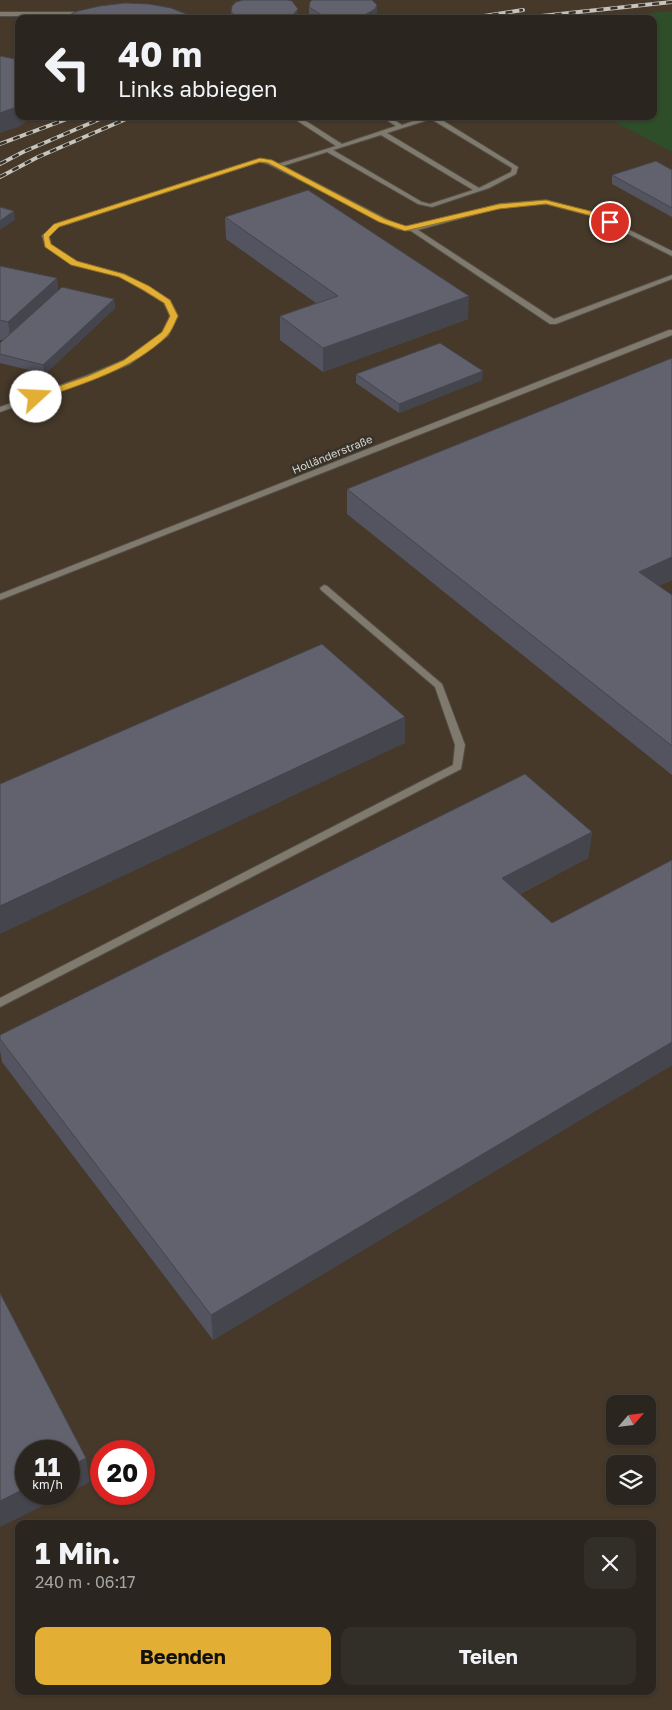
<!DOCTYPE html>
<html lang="de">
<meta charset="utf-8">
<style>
:root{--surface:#2a261f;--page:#322e28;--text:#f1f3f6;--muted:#a5a5a4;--line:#46433d;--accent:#e2ae34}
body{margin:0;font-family:"Golos Text",sans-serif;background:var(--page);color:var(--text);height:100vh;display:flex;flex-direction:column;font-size:19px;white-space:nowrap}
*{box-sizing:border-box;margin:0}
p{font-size:16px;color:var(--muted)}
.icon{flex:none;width:28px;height:28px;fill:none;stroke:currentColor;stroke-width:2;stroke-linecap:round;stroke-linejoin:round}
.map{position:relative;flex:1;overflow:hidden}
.sheet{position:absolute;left:15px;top:1520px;width:641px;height:175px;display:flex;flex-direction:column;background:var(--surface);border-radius:10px;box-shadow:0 1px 4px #0004,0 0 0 1px var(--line)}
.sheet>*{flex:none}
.hud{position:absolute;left:15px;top:15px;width:642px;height:105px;border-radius:10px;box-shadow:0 1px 4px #0004,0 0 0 1px var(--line);background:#2a261f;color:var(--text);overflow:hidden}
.needle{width:32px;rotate:62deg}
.tools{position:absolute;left:606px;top:1395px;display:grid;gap:10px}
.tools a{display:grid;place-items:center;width:50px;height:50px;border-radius:10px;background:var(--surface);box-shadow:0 1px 4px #0004,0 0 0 1px var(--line);font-size:25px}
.speed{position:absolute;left:15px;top:1440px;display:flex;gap:10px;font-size:25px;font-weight:700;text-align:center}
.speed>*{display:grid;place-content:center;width:65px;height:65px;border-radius:50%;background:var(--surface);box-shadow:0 1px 4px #0004,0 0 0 1px var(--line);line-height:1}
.speed small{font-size:12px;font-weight:400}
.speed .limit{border:8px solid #d22;background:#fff;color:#111}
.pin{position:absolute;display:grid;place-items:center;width:42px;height:42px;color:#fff;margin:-21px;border:2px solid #fff;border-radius:50%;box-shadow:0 1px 5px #0007}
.me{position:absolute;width:55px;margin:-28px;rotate:70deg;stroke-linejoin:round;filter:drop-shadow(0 0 4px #0008)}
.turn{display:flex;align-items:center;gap:18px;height:105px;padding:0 20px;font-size:22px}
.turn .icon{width:65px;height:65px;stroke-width:2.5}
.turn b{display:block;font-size:35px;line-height:42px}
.round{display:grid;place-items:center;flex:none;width:52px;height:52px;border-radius:10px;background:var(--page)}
.summary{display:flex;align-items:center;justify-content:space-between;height:85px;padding:0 20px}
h1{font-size:30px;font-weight:700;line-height:38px}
.button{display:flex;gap:10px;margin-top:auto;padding:10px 20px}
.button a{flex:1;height:58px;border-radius:10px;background:var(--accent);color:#111;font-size:20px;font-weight:700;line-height:58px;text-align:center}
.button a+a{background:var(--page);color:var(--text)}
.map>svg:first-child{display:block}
</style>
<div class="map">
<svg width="672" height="1710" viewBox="0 0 672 1710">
<rect width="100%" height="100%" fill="#383329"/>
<path fill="#46392a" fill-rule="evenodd" d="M 0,0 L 672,0 L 672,1710 L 0,1710 ZM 19,19 L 654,19 L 654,116 L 19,116 ZM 615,1404 L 648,1404 L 648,1436 L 615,1436 ZM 26,1451 L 69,1451 L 69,1494 L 26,1494 ZM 101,1451 L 144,1451 L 144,1494 L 101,1494 ZM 615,1464 L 648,1464 L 648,1496 L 615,1496 ZM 19,1524 L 652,1524 L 652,1691 L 19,1691 Z"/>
<path fill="#2d4e28" d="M 672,11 L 672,152 L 604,116 L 654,116 L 654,19 L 581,19 Z"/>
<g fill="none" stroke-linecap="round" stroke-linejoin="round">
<g stroke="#534f46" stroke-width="2">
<path id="lane" d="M 0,12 L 84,12 L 87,14 L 84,16 L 0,16 Z
M 290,116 L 298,116 L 342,144 L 396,126 L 380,116 L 388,116 L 402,125 L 428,116 L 438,116 L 437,117 L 518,167 L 516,174 L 489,188 L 432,207 L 418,204 L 327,152 L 283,166 L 400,226 L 413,227 L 499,204 L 546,200 L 597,214 L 672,251 L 672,256 L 670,255 L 593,216 L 546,204 L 499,208 L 418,230 L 554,319 L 672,275 L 672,279 L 556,324 L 550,324 L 411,231 L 397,229 L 268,164 L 260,162 L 58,227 L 49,236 L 51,245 L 76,262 L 124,274 L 148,287 L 170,300 L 178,316 L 168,336 L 130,364 L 94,379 L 0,412 L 0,407 L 88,375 L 124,360 L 162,333 L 170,316 L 164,303 L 120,276 L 72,264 L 46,247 L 42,236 L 43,235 L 54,225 L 258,159 L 272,161 L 278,164 L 336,146 ZM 431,119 L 512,168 L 511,172 L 479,188 L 387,133 ZM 381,135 L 473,190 L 430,204 L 422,202 L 333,150 Z
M 324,585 L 327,586 L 442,684 L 465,745 L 461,769 L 0,1007 L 0,998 L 453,765 L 455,745 L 435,687 L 321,590 L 320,588 Z"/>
</g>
<g stroke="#534f46" stroke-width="2">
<path id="street" d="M 669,330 L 672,330 L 672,335 L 0,600 L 0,594 Z"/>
</g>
<use href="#lane" fill="#807a6e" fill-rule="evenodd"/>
<use href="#street" fill="#807a6e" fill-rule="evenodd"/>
<g stroke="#c7c4be" stroke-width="4">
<path id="rail" d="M 464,19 L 523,10
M 513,19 L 672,2
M 0,144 L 75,116
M 0,164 L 23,152 L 107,116
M 0,177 L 38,157 L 133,116"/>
</g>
<use href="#rail" stroke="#383329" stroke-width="2.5" stroke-dasharray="7" stroke-linecap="butt"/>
</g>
<path fill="#53545f" d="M 377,5 L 376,19 L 309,19 L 309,7 Z
M 298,9 L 298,19 L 231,19 L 231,11 Z
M 672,170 L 672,217 L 612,184 L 612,175 Z
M 225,217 L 468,319 L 323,372 L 280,340 L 280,316 L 316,303 L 226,239 Z
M 0,266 L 57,278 L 58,291 L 114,299 L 115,308 L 45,374 L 0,363 L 0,343 L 3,340 L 0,340 Z
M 672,358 L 672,580 L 659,586 L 672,595 L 672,775 L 347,514 L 347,489 Z
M 356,374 L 482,380 L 399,413 L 356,383 Z
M 592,832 L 588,858 L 520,894 L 552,923 L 672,860 L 672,1065 L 213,1340 L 2,1062 L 0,1050 L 0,1035 Z"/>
<path fill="#44454d" d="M 377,5 L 376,19 L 352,19 L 352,18 Z
M 298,9 L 298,19 L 286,19 Z
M 19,106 L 19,116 L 35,116 L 18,127 L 0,133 L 0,113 Z
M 14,211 L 15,220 L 0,230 L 0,221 Z
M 57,278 L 59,299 L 11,342 L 8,322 Z
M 469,296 L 468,319 L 323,372 L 323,348 Z
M 114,299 L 115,308 L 45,374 L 43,365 Z
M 483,371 L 482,380 L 399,413 L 399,404 Z
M 672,557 L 672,580 L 636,597 L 639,572 Z
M 405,717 L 405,743 L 0,934 L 0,906 Z
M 592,832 L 588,858 L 500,904 L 502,878 Z
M 672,1042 L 672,1065 L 213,1340 L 211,1315 Z
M 86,1458 L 90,1482 L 69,1493 L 69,1467 Z
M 26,1488 L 26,1494 L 67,1494 L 0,1527 L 0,1501 Z"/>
<path fill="#61626e" stroke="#44454d" d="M 243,0 L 287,0 L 292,1 L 298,9 L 291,17 L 286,19 L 244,19 L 234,15 L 231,11 L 232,6 L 236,2 Z
M 312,0 L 372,0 L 377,5 L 375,9 L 363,16 L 352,18 L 329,17 L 320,14 L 309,7 L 310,2 Z
M 125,3 L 149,4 L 171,8 L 189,15 L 192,19 L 60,19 L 78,11 L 100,6 Z
M 0,56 L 15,59 L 19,61 L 19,106 L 0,113 Z
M 656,161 L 672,170 L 672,208 L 612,175 Z
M 308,190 L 469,296 L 323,348 L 280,316 L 338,296 L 225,217 Z
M 0,207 L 14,211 L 0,221 Z
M 0,266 L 57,278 L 8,322 L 0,320 Z
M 62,287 L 114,299 L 43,365 L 0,354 L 0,343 Z
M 440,343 L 483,371 L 399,404 L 356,374 Z
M 672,358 L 672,557 L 639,572 L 672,595 L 672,746 L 347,489 Z
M 322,644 L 405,717 L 0,906 L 0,784 Z
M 525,774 L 592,832 L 502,878 L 552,923 L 672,860 L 672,1042 L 211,1315 L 0,1039 L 0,1035 Z
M 0,1293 L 86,1458 L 69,1467 L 69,1451 L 26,1451 L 26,1488 L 0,1501 Z"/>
<path fill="#e2ae34" stroke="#937122" d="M 260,158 L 272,160 L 385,219 L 406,226 L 499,204 L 546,200 L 598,213 L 614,222 L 608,224 L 592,216 L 546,204 L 499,209 L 405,231 L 379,222 L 268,163 L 260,162 L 59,227 L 49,237 L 51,244 L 77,261 L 124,274 L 149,286 L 170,300 L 178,316 C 175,322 172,331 167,336 C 132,370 84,383 40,399 L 33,399 L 33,395 L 88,376 L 124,360 L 162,332 L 170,316 L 164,303 L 143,290 L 119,277 L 71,265 L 45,247 L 43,235 L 54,224 Z"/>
<g text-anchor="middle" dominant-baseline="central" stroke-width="5" stroke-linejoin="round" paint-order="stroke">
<g font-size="11" fill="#d8d5cf" stroke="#383329">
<text transform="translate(332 454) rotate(-22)">Holländerstraße</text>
</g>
</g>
</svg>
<div class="tools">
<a><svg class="needle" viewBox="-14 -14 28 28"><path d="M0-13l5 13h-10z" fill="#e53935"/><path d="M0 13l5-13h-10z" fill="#a5a5a4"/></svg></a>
<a><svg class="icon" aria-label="layers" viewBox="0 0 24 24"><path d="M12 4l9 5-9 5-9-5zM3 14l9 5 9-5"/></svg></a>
</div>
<div class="speed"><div>11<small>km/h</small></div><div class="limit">20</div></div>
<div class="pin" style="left:610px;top:222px;background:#d93025"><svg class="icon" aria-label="arrive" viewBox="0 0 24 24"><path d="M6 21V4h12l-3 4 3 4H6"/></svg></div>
<svg class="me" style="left:36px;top:397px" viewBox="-20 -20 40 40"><circle r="19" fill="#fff"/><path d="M0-13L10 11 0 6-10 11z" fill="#e2ae34"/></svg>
<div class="hud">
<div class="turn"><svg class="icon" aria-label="left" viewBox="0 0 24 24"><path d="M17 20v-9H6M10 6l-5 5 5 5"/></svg><div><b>40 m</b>Links abbiegen</div></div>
</div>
<section class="sheet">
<div class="summary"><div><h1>1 Min.</h1><p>240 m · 06:17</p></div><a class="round"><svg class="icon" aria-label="close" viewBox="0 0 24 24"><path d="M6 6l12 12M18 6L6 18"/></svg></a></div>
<div class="button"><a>Beenden</a><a>Teilen</a></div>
</section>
</div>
